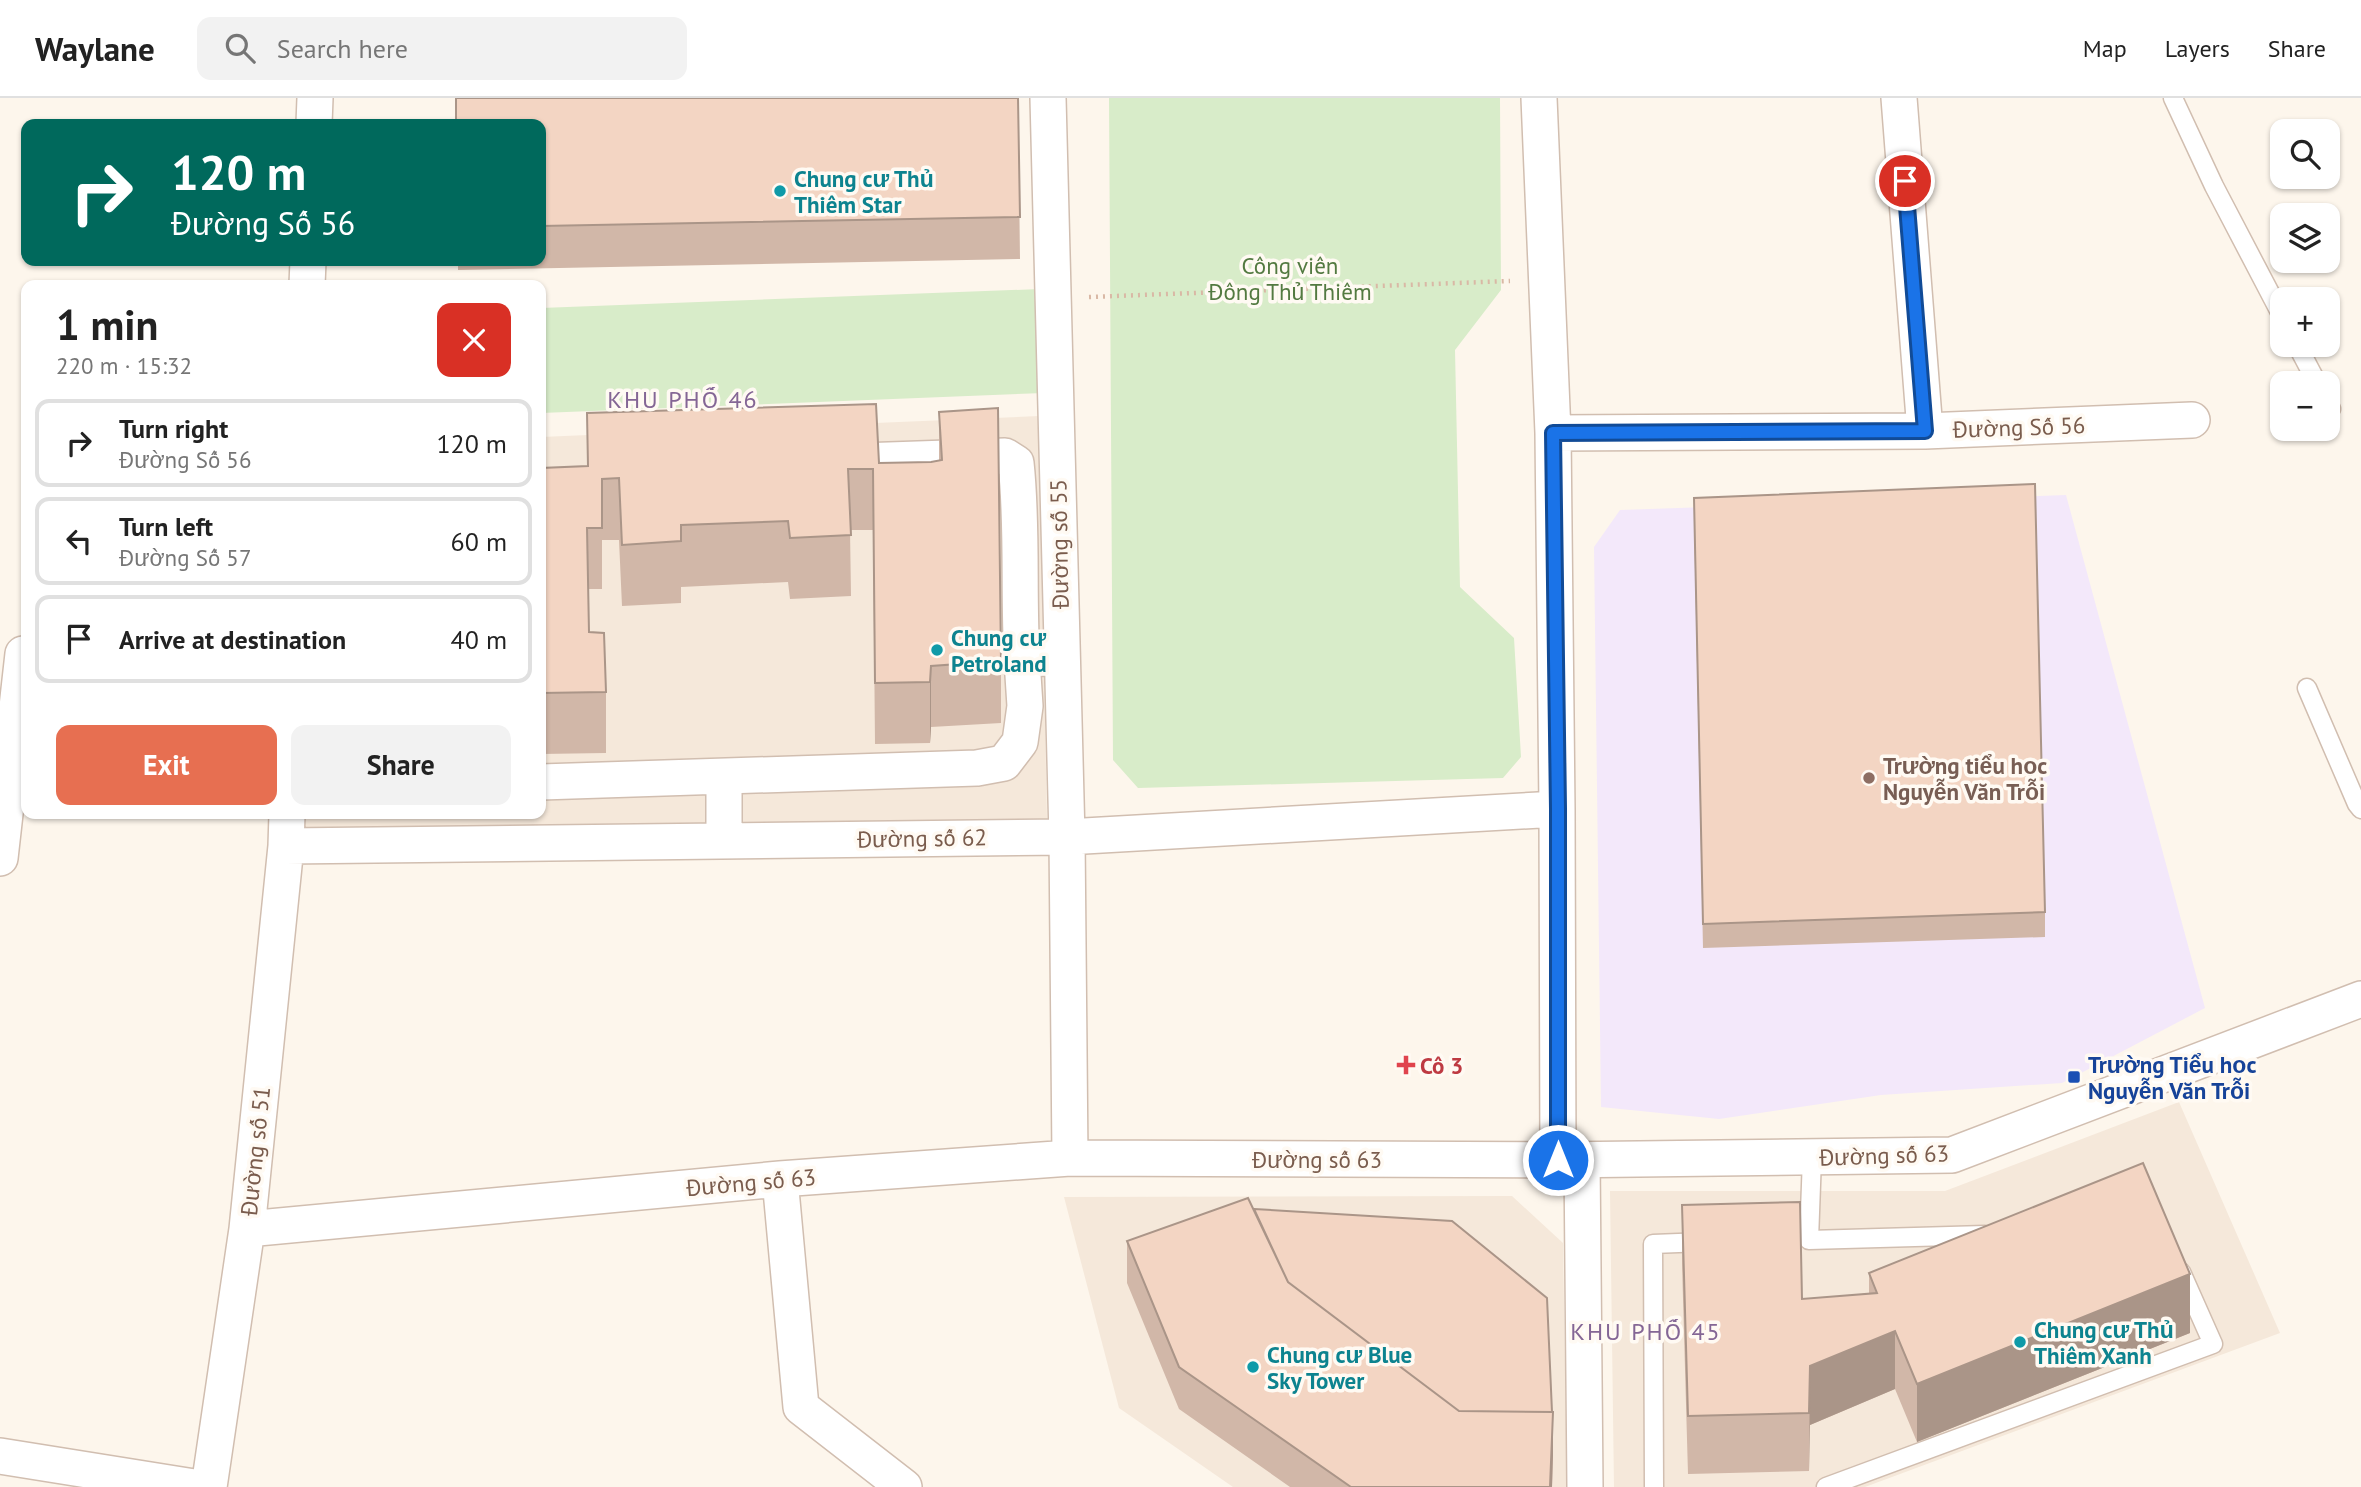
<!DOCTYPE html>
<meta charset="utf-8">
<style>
:root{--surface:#fff;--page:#f2f2f2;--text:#222;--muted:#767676;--line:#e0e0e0;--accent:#e76f51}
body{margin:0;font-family:"PT Sans",sans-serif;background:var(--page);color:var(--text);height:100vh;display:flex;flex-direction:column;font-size:26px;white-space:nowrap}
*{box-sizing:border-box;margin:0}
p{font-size:23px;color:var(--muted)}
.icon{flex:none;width:38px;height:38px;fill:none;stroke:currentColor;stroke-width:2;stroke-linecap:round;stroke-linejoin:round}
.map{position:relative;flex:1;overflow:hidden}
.sheet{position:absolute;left:21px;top:182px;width:525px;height:539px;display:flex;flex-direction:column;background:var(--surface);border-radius:14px;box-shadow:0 2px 5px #0004}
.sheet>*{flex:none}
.top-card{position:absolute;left:21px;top:21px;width:525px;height:147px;border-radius:14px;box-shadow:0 2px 5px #0004;background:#00695c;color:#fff;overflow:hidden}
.buttons{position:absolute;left:2270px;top:21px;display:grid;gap:14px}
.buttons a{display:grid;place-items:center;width:70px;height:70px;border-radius:14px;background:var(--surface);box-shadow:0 2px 5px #0004;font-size:35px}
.pin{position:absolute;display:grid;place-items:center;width:60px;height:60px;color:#fff;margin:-30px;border:4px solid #fff;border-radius:50%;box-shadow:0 2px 7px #0007}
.me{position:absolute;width:77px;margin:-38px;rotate:0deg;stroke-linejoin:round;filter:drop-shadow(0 0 5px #0008)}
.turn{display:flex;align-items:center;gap:24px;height:147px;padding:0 35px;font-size:32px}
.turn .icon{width:91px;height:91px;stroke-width:2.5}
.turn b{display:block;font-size:49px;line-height:60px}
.round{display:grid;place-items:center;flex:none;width:74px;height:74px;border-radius:14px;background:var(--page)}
.summary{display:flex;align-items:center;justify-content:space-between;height:119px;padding:0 35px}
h1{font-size:42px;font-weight:800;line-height:52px}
.button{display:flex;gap:14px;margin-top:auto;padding:14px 35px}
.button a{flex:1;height:80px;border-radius:14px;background:var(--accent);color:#fff;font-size:28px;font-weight:800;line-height:80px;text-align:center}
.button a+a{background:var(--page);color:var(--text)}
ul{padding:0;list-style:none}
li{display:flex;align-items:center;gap:21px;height:88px;margin:0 14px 10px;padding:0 21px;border:4px solid var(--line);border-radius:14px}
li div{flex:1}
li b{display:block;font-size:26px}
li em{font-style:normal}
header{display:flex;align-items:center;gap:42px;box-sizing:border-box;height:98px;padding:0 35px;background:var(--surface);border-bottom:2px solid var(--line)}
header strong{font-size:33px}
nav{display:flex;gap:38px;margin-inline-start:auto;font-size:24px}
.search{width:490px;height:63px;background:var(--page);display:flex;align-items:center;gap:18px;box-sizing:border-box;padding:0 24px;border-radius:14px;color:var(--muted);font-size:26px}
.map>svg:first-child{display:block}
</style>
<header>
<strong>Waylane</strong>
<div class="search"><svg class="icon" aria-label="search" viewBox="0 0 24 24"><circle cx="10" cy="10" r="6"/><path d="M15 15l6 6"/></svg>Search here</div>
<nav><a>Map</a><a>Layers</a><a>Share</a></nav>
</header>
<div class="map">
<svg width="2361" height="1389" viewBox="0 0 2361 1389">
<rect width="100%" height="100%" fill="#fdf6ec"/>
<path fill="#f5e8da" d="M 1039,318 L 1047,722 L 302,732 L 303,716 L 541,716 L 541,339 Z
M 2179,1004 L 2280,1235 L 1865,1389 L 1614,1389 L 1610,1093 L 1945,1093 Z
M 1512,1098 L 1563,1145 L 1567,1389 L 1233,1389 L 1119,1310 L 1064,1099 Z"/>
<path fill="#f3e8fa" d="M 2066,397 L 2205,910 L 2062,985 L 1881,997 L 1719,1021 L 1601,1009 L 1594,449 L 1620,412 Z"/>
<path fill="#d8ecc9" d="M 1109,0 L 1500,0 L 1501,192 L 1455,252 L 1460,489 L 1514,540 L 1521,659 L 1503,680 L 1138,690 L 1113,662 Z
M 1040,191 L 1044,295 L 541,315 L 541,210 Z"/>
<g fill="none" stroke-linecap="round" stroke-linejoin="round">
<g stroke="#d1beb0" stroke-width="21">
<path id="service" d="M 2173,0 L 2214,88 L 2282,218
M 2297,247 L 2317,285
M 2328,305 L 2331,311
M 2307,590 L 2357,706 L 2361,711
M 1812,1059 L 1809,1142 L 1985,1137
M 1654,1389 L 1653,1146 L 1704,1144
M 1826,1389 L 2213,1246 L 2181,1174"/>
</g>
<g stroke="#d1beb0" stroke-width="38">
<path id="minor" d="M 1048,0 L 1067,739 L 1070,1060
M 1539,0 L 1553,335 L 1557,711 L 1558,1062
M 1899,0 L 1925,333
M 314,26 L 315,0
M 307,187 L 308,163
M 1553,335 L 1925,333 L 2192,322
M 831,364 L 1005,358 L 1016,365 C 1023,430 1018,496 1022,562 L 1062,558
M 541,684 L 977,670 L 1004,665 L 1020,644 L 1025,608 L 1022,562
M 724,742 L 724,679
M 286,748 L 1067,739 L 1557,711
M 0,760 L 23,556
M 1582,1061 L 1585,1389
M 780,1081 L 801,1309 L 904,1389
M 247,1131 L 780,1081 L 1070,1060 L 1558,1062 L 1952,1057 L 2361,901
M 0,1358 L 194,1389
M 209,1389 L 247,1131 L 286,748 L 287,716"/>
</g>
<path stroke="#d9b8a5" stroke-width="4.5" stroke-dasharray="2 5" stroke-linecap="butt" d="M 1089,199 L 1510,183"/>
<use href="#service" stroke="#fff" stroke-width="18"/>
<use href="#minor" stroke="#fff" stroke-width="35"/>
</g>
<path fill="#d1b7a8" d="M 455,0 L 1018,0 L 1020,161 L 458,172 L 458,163 L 541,163 L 541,26 L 456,26 Z
M 939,314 L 1001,563 L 1001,625 L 931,629 L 930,645 L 875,646 L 873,432 L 850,432 L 851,498 L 790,501 L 788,484 L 681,489 L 681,505 L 622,508 L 619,442 L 602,442 L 602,491 L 588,491 L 589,534 L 606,594 L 606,655 L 541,656 L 541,370 L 931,364 L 939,363 Z
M 1694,424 L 2045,814 L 2045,839 L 1703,850 Z
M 1682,1107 L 1802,1201 L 1869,1196 L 1869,1175 L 2190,1235 L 1917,1344 L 1895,1291 L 1810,1327 L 1809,1373 L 1688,1376 L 1682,1166 Z
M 1254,1111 L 1553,1356 L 1552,1389 L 1290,1389 L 1179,1311 L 1127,1185 L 1127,1143 Z"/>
<path fill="#aa9588" d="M 931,568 L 931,629 L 930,645 L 930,584 Z
M 2190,1176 L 2190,1235 L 1917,1344 L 1917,1286 Z
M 1895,1233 L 1895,1291 L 1810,1327 L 1809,1373 L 1810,1268 Z
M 1553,1314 L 1553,1356 L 1552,1389 L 1550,1389 Z"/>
<path fill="#f3d5c3" stroke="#aa9588" stroke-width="2" d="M 456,0 L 1018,0 L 1020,119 L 541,128 L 541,26 L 456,26 Z
M 876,306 L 879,365 L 931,364 L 942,362 L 939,314 L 998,310 L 1001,563 L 931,568 L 930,584 L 875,585 L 873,371 L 848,371 L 851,437 L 790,440 L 788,423 L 681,427 L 681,443 L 622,447 L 619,380 L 602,381 L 602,430 L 587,430 L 589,534 L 604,535 L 606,594 L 541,595 L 541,370 L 588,368 L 587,315 Z
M 2035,386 L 2045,814 L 1703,826 L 1694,400 Z
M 2143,1065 L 2190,1176 L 1917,1286 L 1895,1233 L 1810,1268 L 1809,1315 L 1688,1318 L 1682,1107 L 1800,1104 L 1802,1201 L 1877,1195 L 1869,1175 Z
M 1248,1100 L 1288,1184 L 1459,1313 L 1553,1314 L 1550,1389 L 1351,1389 L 1179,1269 L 1127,1143 Z
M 1254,1111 L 1452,1123 L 1547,1200 L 1552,1314 L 1459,1313 L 1288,1184 Z"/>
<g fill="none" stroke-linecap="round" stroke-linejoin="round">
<g stroke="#114b97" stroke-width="18">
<path id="route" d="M 1558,1062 L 1558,711 L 1553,335 L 1925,333 L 1905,83"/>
</g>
<use href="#route" stroke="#1a73e8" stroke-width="12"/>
</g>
<g fill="#0f9aa8" stroke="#fffaf3" stroke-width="2.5">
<circle cx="780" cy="93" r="7"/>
<circle cx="937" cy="552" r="7"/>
<circle cx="2020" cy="1244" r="7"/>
<circle cx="1253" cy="1269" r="7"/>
</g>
<circle fill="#8d6e63" stroke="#fffaf3" stroke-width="2.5" cx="1869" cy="680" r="7"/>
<path fill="#e0444e" stroke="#fffaf3" stroke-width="2.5" d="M1402.5 956.5h7v7h7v7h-7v7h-7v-7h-7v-7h7z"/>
<rect fill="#1a4fb4" stroke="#fffaf3" stroke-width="2.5" x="2067" y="972" width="14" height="14" rx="3.5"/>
<g text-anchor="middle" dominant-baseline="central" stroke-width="7" stroke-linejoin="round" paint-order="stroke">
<g font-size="23" font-weight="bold" fill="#0d838f" stroke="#fffaf3" text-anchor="start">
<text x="794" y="80">Chung cư Thủ<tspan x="794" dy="26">Thiêm Star</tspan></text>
<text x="951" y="539">Chung cư<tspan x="951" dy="26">Petroland</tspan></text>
<text x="2034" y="1231">Chung cư Thủ<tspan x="2034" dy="26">Thiêm Xanh</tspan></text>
<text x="1267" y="1256">Chung cư Blue<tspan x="1267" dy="26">Sky Tower</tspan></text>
</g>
<g font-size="23" fill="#537a41" stroke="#fffaf3">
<text x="1290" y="167">Công viên<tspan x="1290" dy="26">Đông Thủ Thiêm</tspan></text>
</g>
<g font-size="23" fill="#7a5c4d" stroke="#fffaf3">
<text transform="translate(2019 329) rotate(-2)">Đường Số 56</text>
<text transform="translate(1059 446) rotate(-91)">Đường số 55</text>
<text transform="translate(922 740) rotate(-1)">Đường số 62</text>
<text transform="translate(255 1053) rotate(-84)">Đường số 51</text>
<text transform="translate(1884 1057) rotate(-2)">Đường số 63</text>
<text x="1317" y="1061">Đường số 63</text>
<text transform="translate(751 1084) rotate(-5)">Đường số 63</text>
</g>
<g font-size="23" font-weight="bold" fill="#785e54" stroke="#fffaf3" text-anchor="start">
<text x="1883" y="667">Trường tiểu học<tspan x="1883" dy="26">Nguyễn Văn Trỗi</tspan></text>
</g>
<g font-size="23" font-weight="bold" fill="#164399" stroke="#fffaf3" text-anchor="start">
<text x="2088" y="966">Trường Tiểu học<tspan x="2088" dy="26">Nguyễn Văn Trỗi</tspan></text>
</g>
<g font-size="23" font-weight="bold" fill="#be3a42" stroke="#fffaf3" text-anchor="start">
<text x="1420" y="967">Cô 3</text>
</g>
<g font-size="24" letter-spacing="2" fill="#846695" stroke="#fffaf3">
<text x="683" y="301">KHU PHỐ 46</text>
<text x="1646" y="1233">KHU PHỐ 45</text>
</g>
</g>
</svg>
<div class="buttons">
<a><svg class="icon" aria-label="search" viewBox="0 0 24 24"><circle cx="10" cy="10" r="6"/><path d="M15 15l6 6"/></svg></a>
<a><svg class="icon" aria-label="layers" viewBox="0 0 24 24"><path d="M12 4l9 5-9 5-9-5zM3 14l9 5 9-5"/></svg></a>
<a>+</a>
<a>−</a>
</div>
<div class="pin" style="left:1905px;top:83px;background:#d93025"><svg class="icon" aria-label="arrive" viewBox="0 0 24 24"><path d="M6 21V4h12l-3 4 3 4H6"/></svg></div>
<svg class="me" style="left:1558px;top:1062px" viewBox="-20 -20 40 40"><circle r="17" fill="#1a73e8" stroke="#fff" stroke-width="3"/><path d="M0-11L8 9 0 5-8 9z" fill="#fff"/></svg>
<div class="top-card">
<div class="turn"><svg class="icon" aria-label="right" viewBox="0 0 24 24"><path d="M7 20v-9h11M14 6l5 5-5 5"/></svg><div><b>120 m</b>Đường Số 56</div></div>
</div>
<section class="sheet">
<div class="summary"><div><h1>1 min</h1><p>220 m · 15:32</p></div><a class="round" style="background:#d93025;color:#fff"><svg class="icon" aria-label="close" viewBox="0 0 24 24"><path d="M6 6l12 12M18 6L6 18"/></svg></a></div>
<ul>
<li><svg class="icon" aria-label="right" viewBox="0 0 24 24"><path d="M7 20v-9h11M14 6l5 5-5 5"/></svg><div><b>Turn right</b><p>Đường Số 56</p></div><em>120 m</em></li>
<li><svg class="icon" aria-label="left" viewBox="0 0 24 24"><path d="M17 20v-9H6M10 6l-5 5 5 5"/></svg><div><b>Turn left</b><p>Đường Số 57</p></div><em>60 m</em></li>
<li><svg class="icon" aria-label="arrive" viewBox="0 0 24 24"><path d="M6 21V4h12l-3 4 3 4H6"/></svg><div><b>Arrive at destination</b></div><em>40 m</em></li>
</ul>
<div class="button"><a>Exit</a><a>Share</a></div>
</section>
</div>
